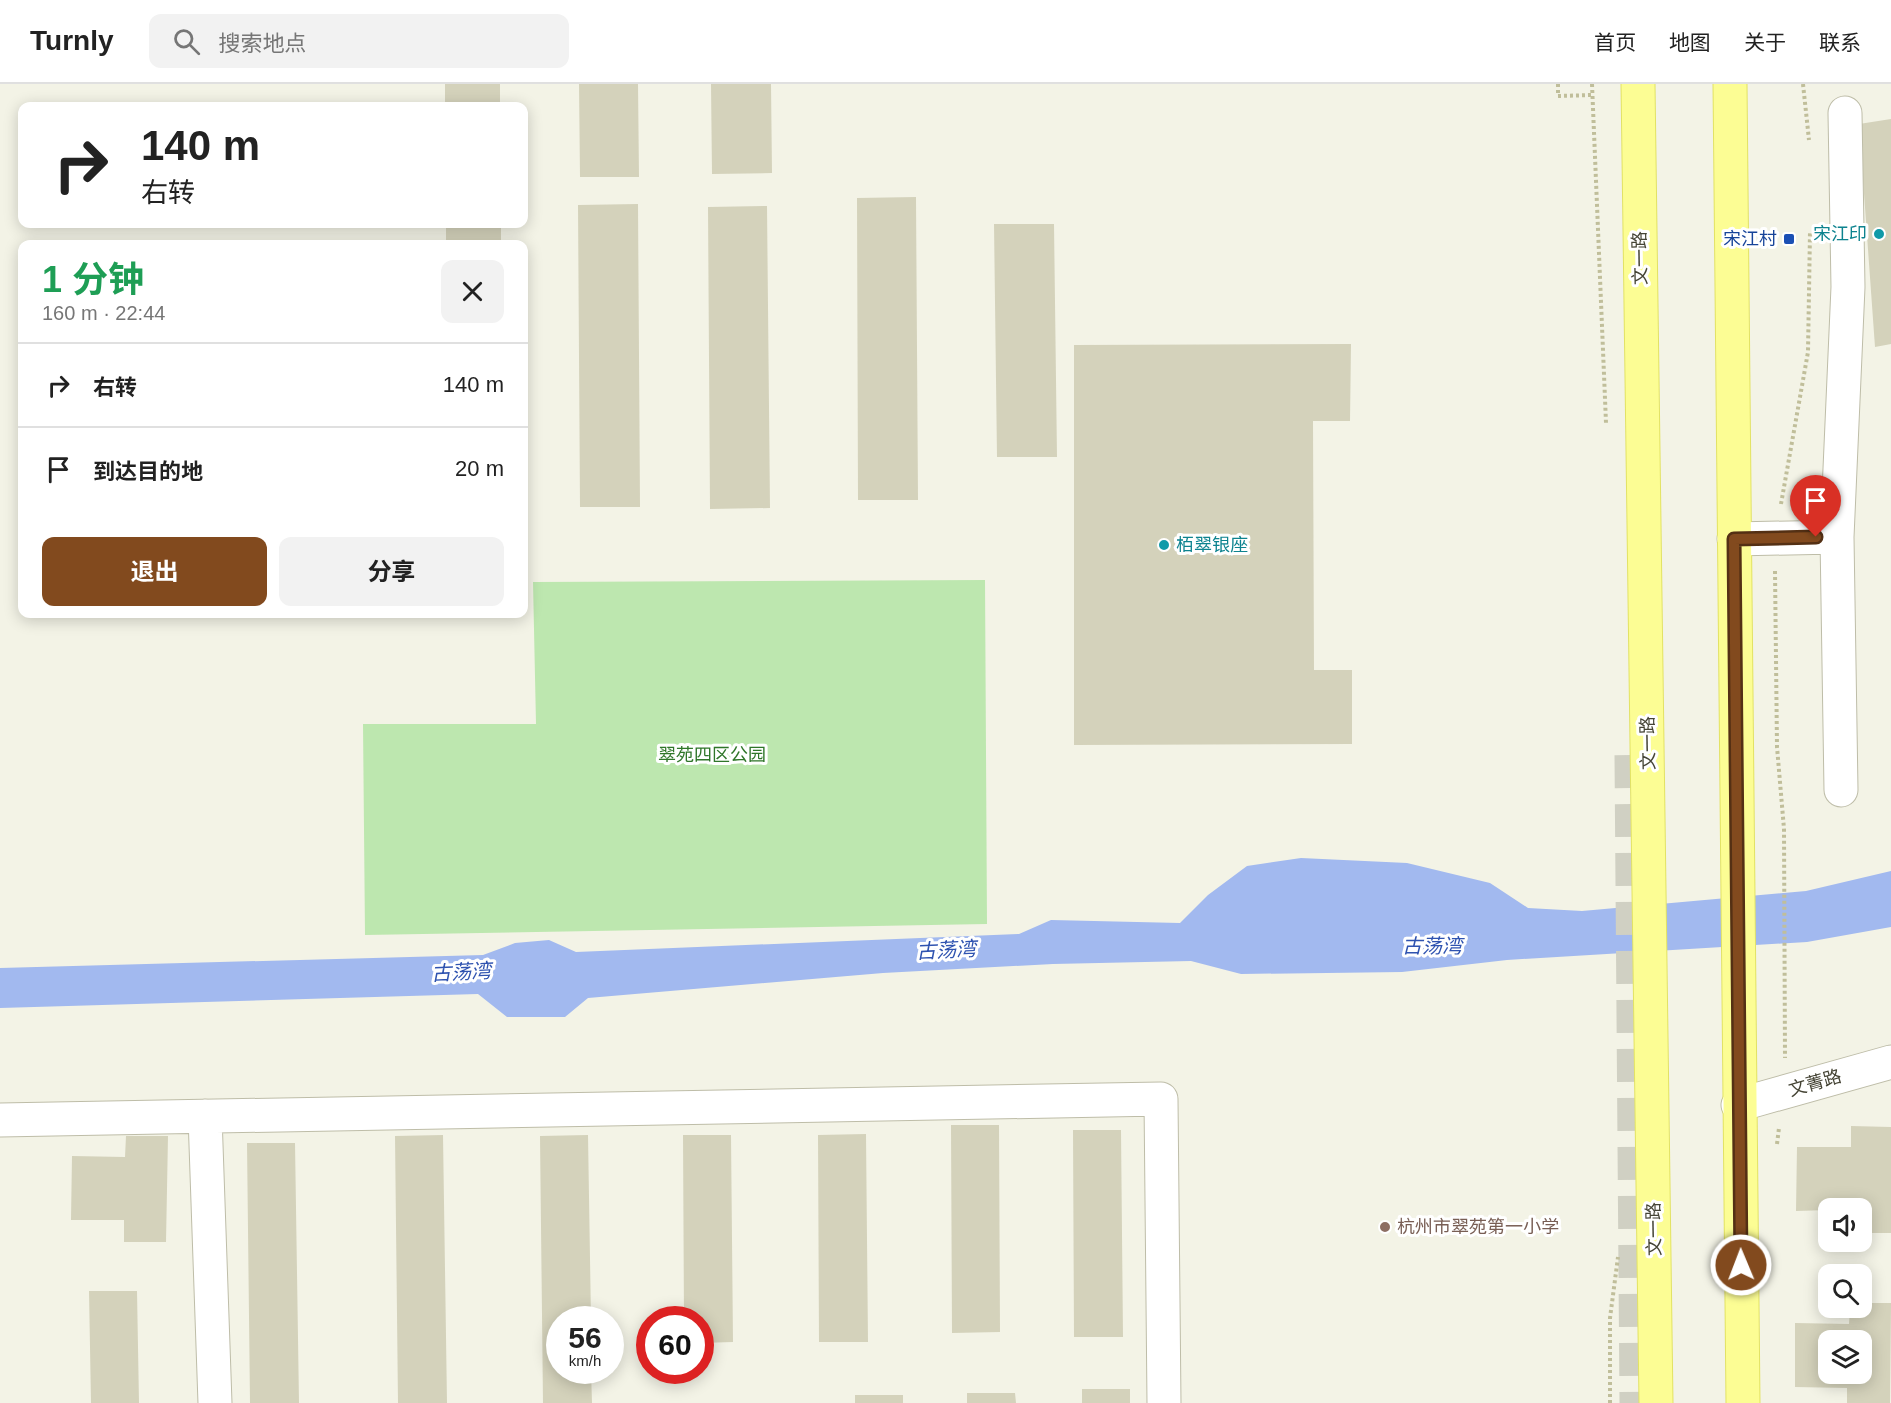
<!DOCTYPE html>
<html lang="zh">
<meta charset="utf-8">
<style>
:root{--surface:#fff;--page:#f2f2f2;--text:#222;--muted:#767676;--line:#e0e0e0;--accent:#824a1e}
body{margin:0;font-family:Helvetica,"Noto Sans SC",sans-serif;background:var(--page);color:var(--text);height:100vh;display:flex;flex-direction:column;font-size:22px;white-space:nowrap}
*{box-sizing:border-box;margin:0}
p{font-size:20px;color:var(--muted)}
.icon{flex:none;width:33px;height:33px;fill:none;stroke:currentColor;stroke-width:2;stroke-linecap:round;stroke-linejoin:round}
.map{position:relative;flex:1;overflow:hidden}
.panel{position:absolute;left:18px;top:156px;width:510px;height:378px;display:flex;flex-direction:column;background:var(--surface);border-radius:12px;box-shadow:0 3px 15px #0003}
.panel>*{flex:none}
.top-card{position:absolute;left:18px;top:18px;width:510px;height:126px;border-radius:12px;box-shadow:0 3px 15px #0003;background:#fff;color:var(--text);overflow:hidden}
.controls{position:absolute;left:1818px;top:1114px;display:grid;gap:12px}
.controls a{display:grid;place-items:center;width:54px;height:54px;border-radius:12px;background:var(--surface);box-shadow:0 3px 15px #0003;font-size:30px}
.speed{position:absolute;left:546px;top:1222px;display:flex;gap:12px;font-size:30px;font-weight:700;text-align:center}
.speed>*{display:grid;place-content:center;width:78px;height:78px;border-radius:50%;background:var(--surface);box-shadow:0 3px 15px #0003;line-height:1}
.speed small{font-size:15px;font-weight:400}
.speed .limit{border:9px solid #d22;background:#fff;color:#111}
.pin{position:absolute;display:grid;place-items:center;width:51px;height:51px;color:#fff;margin:-62px -26px;border-radius:50% 50% 50% 0;rotate:-45deg;box-shadow:0 0 6px #0007}
.pin .icon{rotate:45deg}
.me{position:absolute;width:66px;margin:-33px;rotate:359deg;stroke-linejoin:round;filter:drop-shadow(0 0 4px #0008)}
.turn{display:flex;align-items:center;gap:21px;height:126px;padding:0 24px;font-size:27px}
.turn .icon{width:78px;height:78px;stroke-width:2.5}
.turn b{display:block;font-size:42px;line-height:51px}
.round{display:grid;place-items:center;flex:none;width:63px;height:63px;border-radius:12px;background:var(--page)}
.summary{display:flex;align-items:center;justify-content:space-between;height:102px;padding:0 24px}
h1{font-size:36px;font-weight:700;line-height:45px;color:#1e9e55}
.cta{display:flex;gap:12px;margin-top:auto;padding:12px 24px}
.cta a{flex:1;height:69px;border-radius:12px;background:var(--accent);color:#fff;font-size:24px;font-weight:700;line-height:69px;text-align:center}
.cta a+a{background:var(--page);color:var(--text)}
ul{padding:0;list-style:none}
li{display:flex;align-items:center;gap:18px;height:84px;padding:0 24px;border-top:2px solid var(--line)}
li div{flex:1}
li b{display:block;font-size:22px}
li em{font-style:normal}
header{display:flex;align-items:center;gap:36px;box-sizing:border-box;height:84px;padding:0 30px;background:var(--surface);border-bottom:2px solid var(--line)}
header strong{font-size:28px}
nav{display:flex;gap:33px;margin-inline-start:auto;font-size:21px}
.search{width:420px;height:54px;background:var(--page);display:flex;align-items:center;gap:15px;box-sizing:border-box;padding:0 21px;border-radius:12px;color:var(--muted);font-size:22px}
.map>svg:first-child{display:block}
</style>
<header>
<strong>Turnly</strong>
<div class="search"><svg class="icon" aria-label="search" viewBox="0 0 24 24"><circle cx="10" cy="10" r="6"/><path d="M15 15l6 6"/></svg>搜索地点</div>
<nav><a>首页</a><a>地图</a><a>关于</a><a>联系</a></nav>
</header>
<div class="map">
<svg width="1891" height="1319" viewBox="0 0 1891 1319">
<rect width="100%" height="100%" fill="#f3f3e6"/>
<path fill="#bde7af" d="M 985,496 L 987,840 L 365,851 L 363,640 L 536,640 L 533,498 Z"/>
<path fill="#a2b9ef" d="M 1301,774 L 1407,779 L 1490,799 L 1528,824 L 1582,827 L 1806,807 L 1891,787 L 1891,843 L 1807,858 L 1507,876 L 1402,888 L 1241,890 L 1191,877 L 1053,880 L 883,889 L 588,914 L 565,933 L 507,933 L 478,910 L 0,924 L 0,884 L 483,871 L 515,859 L 549,856 L 576,868 L 1019,850 L 1051,836 L 1180,839 L 1208,811 L 1247,782 Z"/>
<path fill="#d4d2bb" fill-rule="evenodd" d="M 445,0 L 500,0 L 500,22 L 445,22 Z
M 579,0 L 638,0 L 639,93 L 580,93 Z
M 711,0 L 771,0 L 772,89 L 712,90 Z
M 1891,35 L 1891,260 L 1875,263 L 1859,40 Z
M 916,113 L 918,416 L 858,416 L 857,114 Z
M 638,120 L 640,423 L 580,423 L 578,121 Z
M 767,122 L 770,424 L 710,425 L 708,123 Z
M 446,140 L 501,140 L 501,160 L 446,160 Z
M 994,140 L 1054,140 L 1057,373 L 997,373 Z
M 1351,260 L 1350,337 L 1313,337 L 1314,586 L 1352,586 L 1352,660 L 1074,661 L 1074,261 Z
M 951,1041 L 999,1041 L 1000,1248 L 952,1249 Z
M 1851,1042 L 1891,1043 L 1891,1149 L 1862,1149 L 1862,1125 L 1796,1127 L 1797,1063 L 1851,1063 Z
M 1073,1046 L 1121,1046 L 1123,1253 L 1074,1253 Z
M 866,1050 L 868,1258 L 819,1258 L 818,1051 Z
M 443,1051 L 447,1319 L 398,1319 L 395,1052 Z
M 588,1051 L 591,1236 L 560,1236 L 560,1287 L 591,1287 L 592,1319 L 543,1319 L 540,1052 Z
M 683,1051 L 731,1051 L 733,1258 L 700,1259 L 700,1236 L 684,1236 Z
M 126,1052 L 168,1052 L 166,1158 L 124,1158 L 124,1136 L 71,1136 L 72,1072 L 125,1073 Z
M 247,1059 L 295,1059 L 299,1319 L 250,1319 Z
M 89,1207 L 137,1207 L 139,1319 L 91,1319 Z
M 1862,1219 L 1891,1219 L 1890,1319 L 1847,1319 L 1847,1304 L 1795,1303 L 1795,1239 L 1849,1240 L 1850,1224 L 1862,1224 ZM 1828,1257 L 1862,1257 L 1862,1290 L 1828,1290 Z
M 1082,1305 L 1130,1305 L 1130,1319 L 1082,1319 Z
M 967,1309 L 1015,1309 L 1016,1319 L 967,1319 Z
M 855,1311 L 903,1311 L 903,1319 L 855,1319 Z"/>
<g fill="none" stroke-linecap="round" stroke-linejoin="round">
<path stroke="#d0d0c3" stroke-width="33" stroke-dasharray="33 16" stroke-linecap="butt" d="M 1631,671 L 1636,1319"/>
<g stroke="#bebda8" stroke-width="35">
<path id="minor" d="M 1734,455 L 1837,453
M 1841,706 L 1837,453 L 1848,203 L 1845,29
M 1738,1021 L 1891,978
M 205,1032 L 215,1319
M 0,1036 L 1161,1015 L 1164,1319"/>
</g>
<g stroke="#e2e264" stroke-width="35">
<path id="major" d="M 1638,0 L 1656,1319
M 1730,0 L 1743,1319"/>
</g>
<path stroke="#c0be9a" stroke-width="4" stroke-dasharray="3 3" stroke-linecap="butt" d="M 1558,0 L 1558,12 L 1592,11
M 1592,0 L 1606,339
M 1803,0 L 1809,56
M 1781,420 L 1808,268 L 1810,148
M 1775,487 L 1777,663 L 1784,745 L 1785,974
M 1777,1060 L 1779,1044
M 1610,1319 L 1610,1234 L 1618,1173"/>
<use href="#minor" stroke="#fff" stroke-width="33"/>
<use href="#major" stroke="#fcfd94" stroke-width="33"/>
</g>
<g fill="none" stroke-linecap="round" stroke-linejoin="round">
<g stroke="#543014" stroke-width="15">
<path id="route" d="M 1741,1181 L 1734,455 L 1816,453"/>
</g>
<use href="#route" stroke="#824a1e" stroke-width="10"/>
</g>
<g fill="#0f9aa8" stroke="#fff" stroke-width="2">
<circle cx="1879" cy="150" r="6"/>
<circle cx="1164" cy="461" r="6"/>
</g>
<rect fill="#1a4fb4" stroke="#fff" stroke-width="2" x="1783" y="149" width="12" height="12" rx="3"/>
<circle fill="#8d6e63" stroke="#fff" stroke-width="2" cx="1385" cy="1143" r="6"/>
<g text-anchor="middle" dominant-baseline="central" stroke-width="6" stroke-linejoin="round" paint-order="stroke">
<g font-size="18" fill="#0d838f" stroke="#fff" text-anchor="end">
<text x="1867" y="150">宋江印</text>
<text x="1176" y="461" text-anchor="start">栢翠银座</text>
</g>
<g font-size="18" fill="#164399" stroke="#fff" text-anchor="end">
<text x="1777" y="155">宋江村</text>
</g>
<g font-size="18" fill="#454435" stroke="#fff">
<text transform="translate(1640 174) rotate(-91)">文一路</text>
<text transform="translate(1648 659) rotate(-91)">文一路</text>
<text transform="translate(1815 999) rotate(-16)">文菁路</text>
<text transform="translate(1654 1145) rotate(-91)">文一路</text>
</g>
<g font-size="18" fill="#2f7629" stroke="#fff">
<text x="712" y="671">翠苑四区公园</text>
</g>
<g font-size="18" fill="#785e54" stroke="#fff" text-anchor="start">
<text x="1397" y="1143">杭州市翠苑第一小学</text>
</g>
<g font-size="20" font-style="italic" fill="#2f53b0" stroke="#fff">
<text x="1432" y="862">古荡湾</text>
<text transform="translate(946 866) rotate(-3)">古荡湾</text>
<text transform="translate(461 888) rotate(-3)">古荡湾</text>
</g>
</g>
</svg>
<div class="controls">
<a><svg class="icon" aria-label="sound" viewBox="0 0 24 24"><path d="M4 9h4l5-4v14l-5-4H4zM17 9q2 3 0 6"/></svg></a>
<a><svg class="icon" aria-label="search" viewBox="0 0 24 24"><circle cx="10" cy="10" r="6"/><path d="M15 15l6 6"/></svg></a>
<a><svg class="icon" aria-label="layers" viewBox="0 0 24 24"><path d="M12 4l9 5-9 5-9-5zM3 14l9 5 9-5"/></svg></a>
</div>
<div class="speed"><div>56<small>km/h</small></div><div class="limit">60</div></div>
<div class="pin" style="left:1816px;top:453px;background:#d93025"><svg class="icon" aria-label="arrive" viewBox="0 0 24 24"><path d="M6 21V4h12l-3 4 3 4H6"/></svg></div>
<svg class="me" style="left:1741px;top:1181px" viewBox="-20 -20 40 40"><circle r="17" fill="#824a1e" stroke="#fff" stroke-width="3"/><path d="M0-11L8 9 0 5-8 9z" fill="#fff"/></svg>
<div class="top-card">
<div class="turn"><svg class="icon" aria-label="right" viewBox="0 0 24 24"><path d="M7 20v-9h11M14 6l5 5-5 5"/></svg><div><b>140 m</b>右转</div></div>
</div>
<section class="panel">
<div class="summary"><div><h1>1 分钟</h1><p>160 m · 22:44</p></div><a class="round"><svg class="icon" aria-label="close" viewBox="0 0 24 24"><path d="M6 6l12 12M18 6L6 18"/></svg></a></div>
<ul>
<li><svg class="icon" aria-label="right" viewBox="0 0 24 24"><path d="M7 20v-9h11M14 6l5 5-5 5"/></svg><div><b>右转</b></div><em>140 m</em></li>
<li><svg class="icon" aria-label="arrive" viewBox="0 0 24 24"><path d="M6 21V4h12l-3 4 3 4H6"/></svg><div><b>到达目的地</b></div><em>20 m</em></li>
</ul>
<div class="cta"><a>退出</a><a>分享</a></div>
</section>
</div>
